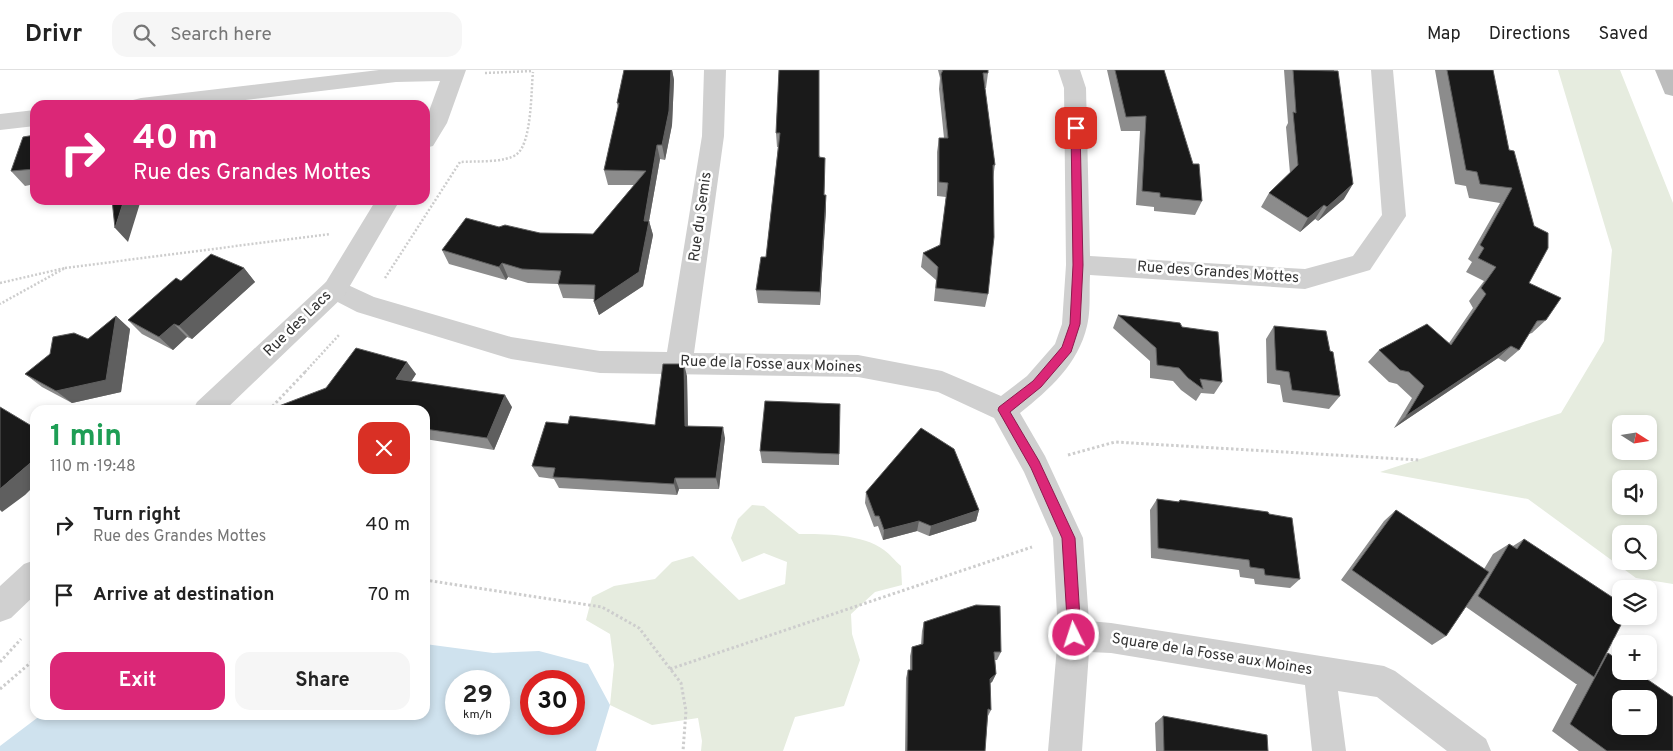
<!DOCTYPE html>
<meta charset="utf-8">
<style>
:root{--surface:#fff;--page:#f6f6f6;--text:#222;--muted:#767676;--line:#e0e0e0;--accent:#db2777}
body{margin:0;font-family:Overpass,sans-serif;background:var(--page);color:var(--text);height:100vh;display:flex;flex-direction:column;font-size:19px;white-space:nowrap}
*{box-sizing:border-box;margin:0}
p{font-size:16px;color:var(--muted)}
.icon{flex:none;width:28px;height:28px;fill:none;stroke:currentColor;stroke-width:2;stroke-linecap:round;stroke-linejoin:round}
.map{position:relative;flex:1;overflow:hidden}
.details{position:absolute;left:30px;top:335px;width:400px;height:315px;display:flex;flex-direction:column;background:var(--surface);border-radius:15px;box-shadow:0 2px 8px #0003}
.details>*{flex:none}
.top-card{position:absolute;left:30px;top:30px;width:400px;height:105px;border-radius:15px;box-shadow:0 2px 8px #0003;background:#db2777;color:#fff;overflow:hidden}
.needle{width:32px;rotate:102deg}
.fabs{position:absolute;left:1612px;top:345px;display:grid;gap:10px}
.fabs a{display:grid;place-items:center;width:45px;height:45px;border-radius:10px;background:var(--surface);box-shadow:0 2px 8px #0003;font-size:25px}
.speed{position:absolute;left:445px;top:600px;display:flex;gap:10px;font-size:25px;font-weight:700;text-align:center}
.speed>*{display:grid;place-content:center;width:65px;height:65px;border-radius:50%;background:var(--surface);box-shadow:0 2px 8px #0003;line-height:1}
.speed small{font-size:12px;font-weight:400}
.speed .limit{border:8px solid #d22;background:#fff;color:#111}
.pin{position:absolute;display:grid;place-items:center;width:42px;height:42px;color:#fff;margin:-21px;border-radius:10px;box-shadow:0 2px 8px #0006}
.me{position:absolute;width:55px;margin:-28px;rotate:356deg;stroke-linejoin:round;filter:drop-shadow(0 0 4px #0008)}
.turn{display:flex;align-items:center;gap:18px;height:105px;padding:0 20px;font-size:22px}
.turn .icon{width:65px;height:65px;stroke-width:2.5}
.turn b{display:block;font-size:35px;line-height:42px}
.round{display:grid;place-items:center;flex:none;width:52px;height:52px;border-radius:15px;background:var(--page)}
.head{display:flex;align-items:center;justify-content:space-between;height:85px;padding:0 20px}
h1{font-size:30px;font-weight:700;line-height:38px;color:#1e9e55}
.cta{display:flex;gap:10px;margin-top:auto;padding:10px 20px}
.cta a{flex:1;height:58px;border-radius:15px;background:var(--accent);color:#fff;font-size:20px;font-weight:700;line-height:58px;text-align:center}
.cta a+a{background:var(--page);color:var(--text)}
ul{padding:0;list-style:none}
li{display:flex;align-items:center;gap:15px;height:70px;padding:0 20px}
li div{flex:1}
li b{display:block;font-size:19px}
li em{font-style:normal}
header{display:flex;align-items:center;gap:30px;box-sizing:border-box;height:70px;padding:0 25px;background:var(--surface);border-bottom:1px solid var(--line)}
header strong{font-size:24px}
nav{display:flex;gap:28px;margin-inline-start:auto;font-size:18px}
.search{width:350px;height:45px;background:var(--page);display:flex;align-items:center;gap:12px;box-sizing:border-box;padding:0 18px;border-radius:15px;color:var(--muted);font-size:19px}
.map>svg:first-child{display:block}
</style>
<header>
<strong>Drivr</strong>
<div class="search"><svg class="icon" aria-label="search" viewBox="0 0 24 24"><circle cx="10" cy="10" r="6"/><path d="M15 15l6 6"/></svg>Search here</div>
<nav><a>Map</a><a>Directions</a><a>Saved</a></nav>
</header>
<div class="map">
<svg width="1673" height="681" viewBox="0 0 1673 681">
<rect width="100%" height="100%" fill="#fff"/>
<path fill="#e6ecdf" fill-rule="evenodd" d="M 1558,0 L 1620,0 L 1673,133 L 1673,514 L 1636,508 L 1528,429 L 1380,402 L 1561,343 L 1604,271 L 1612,180 ZM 1621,354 L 1649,354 L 1649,381 L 1621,381 ZM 1621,409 L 1649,409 L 1649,436 L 1621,436 ZM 1621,464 L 1649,464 L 1649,491 L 1621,491 Z
M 752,435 L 764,436 L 799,464 C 824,464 863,464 884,480 C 890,484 895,491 901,496 L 902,515 L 875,522 L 851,544 L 852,564 L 860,590 L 844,636 L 795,647 L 783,681 L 701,681 L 702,671 L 698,648 L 652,655 L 610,635 L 614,595 L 610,564 L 586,550 L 592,527 L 614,516 L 655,509 L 672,492 L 693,486 L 739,530 L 785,514 L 787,492 L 764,483 L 742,492 L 731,468 L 738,449 Z"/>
<path fill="#cfe2ee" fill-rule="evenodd" d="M 425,574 L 493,583 L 539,581 L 588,594 L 610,635 L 596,681 L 0,681 L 0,676 L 41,645 L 425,645 ZM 499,611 L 499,654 L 456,654 L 456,611 ZM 531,611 L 574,611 L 574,654 L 531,654 Z"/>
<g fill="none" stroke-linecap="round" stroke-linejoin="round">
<path stroke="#cdcdcd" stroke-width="2.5" stroke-dasharray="2 2" stroke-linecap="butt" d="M 485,3 L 533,1
M 65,198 L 330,164
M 385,208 L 460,92 C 474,91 506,93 517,84 C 532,72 531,20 533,2
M 0,213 L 65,198 L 0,234
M 305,302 L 339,265"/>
<path stroke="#cdcdcd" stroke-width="3" stroke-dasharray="2.5 2.5" stroke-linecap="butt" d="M 269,340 L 306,301
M 1068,385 L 1115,372 L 1419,390
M 425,510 L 602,537 L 639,558 L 681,613 L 686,641 L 683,681
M 0,592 L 21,569
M 670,599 L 1032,477
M 0,619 L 35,589"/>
<path fill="#d0d0d0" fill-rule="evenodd" d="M 704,0 L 726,0 L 724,66 L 694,283 L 858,285 L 942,301 L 1001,326 L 1027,306 L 1055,274 L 1062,254 L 1066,195 L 1064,18 L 1058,0 L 1080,0 L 1086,18 L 1090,186 L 1305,199 L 1353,186 L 1382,145 L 1371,0 L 1393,0 L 1406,146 L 1370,200 L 1305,219 L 1090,205 C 1089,221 1091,240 1087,256 C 1078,294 1050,319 1020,343 L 1045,386 L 1083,468 L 1089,551 L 1111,553 L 1384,596 L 1395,601 L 1486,669 L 1491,681 L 1447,681 L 1377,627 L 1338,621 L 1346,681 L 1312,681 L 1305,615 L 1111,583 L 1089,582 L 1082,681 L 1048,681 L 1058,565 L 1053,468 L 1024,402 L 994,348 L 938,322 L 858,307 L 600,303 L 511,289 L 357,242 L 326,226 L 322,219 L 326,212 L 335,209 L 374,227 L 511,267 L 600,281 L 667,282 L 702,66 Z"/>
<path fill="#d0d0d0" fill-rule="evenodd" d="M 379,0 L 466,0 L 447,53 L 433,76 L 425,78 L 425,52 L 440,11 L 396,12 L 203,35 L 130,35 L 133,30 L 141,28 Z
M 35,40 L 35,56 L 0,60 L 0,44 Z
M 376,130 L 400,130 L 344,226 L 225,340 L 193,340 L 197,332 L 326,212 Z
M 35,490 L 35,525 L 11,548 L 0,552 L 0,516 L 24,494 Z"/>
<path fill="#bdbdbd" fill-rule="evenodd" d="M 1655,0 L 1673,0 L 1673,26 L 1665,24 Z"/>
</g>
<path fill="#8c8c8c" d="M 624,0 L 672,0 L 674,10 L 672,55 L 665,90 L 660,89 L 649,151 L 653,165 L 643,216 L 599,245 L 594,232 L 594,229 L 563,228 L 558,214 L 528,213 L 508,207 L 506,210 L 449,194 L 442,180 L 499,157 L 540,163 L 593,164 L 634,115 L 608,115 L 604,100 L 618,38 L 617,33 Z
M 779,0 L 820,87 L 825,102 L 824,125 L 826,125 L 826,139 L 820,235 L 758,233 L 756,220 L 766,187 L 778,77 L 777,77 L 776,63 Z
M 938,0 L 988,0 L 988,3 L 986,18 L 985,18 L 995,95 L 993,108 L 988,224 L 985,237 L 934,231 L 936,210 L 921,197 L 923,183 L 940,175 L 946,127 L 937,126 L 937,82 L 939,68 L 944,68 L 939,19 L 940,8 Z
M 1107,0 L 1164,0 L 1202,131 L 1195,145 L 1154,141 L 1154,137 L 1136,135 L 1140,61 L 1121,61 Z
M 1284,0 L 1334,0 L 1344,129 L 1318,151 L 1315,149 L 1300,162 L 1261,137 L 1269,123 L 1290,103 L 1286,57 L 1288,53 Z
M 1435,0 L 1493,0 L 1529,213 L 1546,250 L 1532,263 L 1529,264 L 1519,280 L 1505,292 L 1498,288 L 1394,358 L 1412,328 L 1397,314 L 1389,312 L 1368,292 L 1379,280 L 1449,273 L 1473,238 L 1469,231 L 1484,211 L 1466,202 L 1472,192 L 1468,189 L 1500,133 L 1469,128 L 1466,116 L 1455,114 Z
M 35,65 L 35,114 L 25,116 L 11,101 Z
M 244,198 L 255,212 L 192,269 L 187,267 L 173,280 L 142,264 L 128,250 L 181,211 Z
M 1118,245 L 1182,257 L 1222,312 L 1214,324 L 1201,323 L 1196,331 L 1181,320 L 1173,311 L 1150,308 L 1150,291 L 1113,258 Z
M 116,246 L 130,259 L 121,322 L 72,333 L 42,317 L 25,304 L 88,269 Z
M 1274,256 L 1340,326 L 1329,339 L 1283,332 L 1280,315 L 1267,313 L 1266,269 Z
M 416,304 L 411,312 L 512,337 L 494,380 L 425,369 L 425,340 L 272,340 Z
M 687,306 L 688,356 L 725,368 L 719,419 L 679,419 L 677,425 L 559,418 L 554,409 L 539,407 L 532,396 L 568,354 L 655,355 Z
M 840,346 L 839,395 L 762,393 L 760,381 Z
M 866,422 L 979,440 L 976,451 L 929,466 L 917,461 L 883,470 L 878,456 L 874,457 L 865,433 Z
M 1157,429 L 1178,432 L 1180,430 L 1300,509 L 1290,518 L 1255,514 L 1254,509 L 1240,507 L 1239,500 L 1151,488 L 1150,440 Z
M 1396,440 L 1484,499 L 1493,484 L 1509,474 L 1513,476 L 1524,469 L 1615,544 L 1606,584 L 1608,583 L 1673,681 L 1579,681 L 1552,661 L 1577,614 L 1576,614 L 1466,537 L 1446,566 L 1432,575 L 1341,510 L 1384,451 Z
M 924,552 L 1001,582 L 997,590 L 995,590 L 996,604 L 992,612 L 990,613 L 991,640 L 988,646 L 985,681 L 905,681 L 906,608 L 908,600 L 910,600 L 910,586 L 912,577 L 921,574 L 922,561 Z
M 1163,646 L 1268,681 L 1156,681 L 1155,653 Z"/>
<path fill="#5f5f5f" d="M 671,0 L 672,0 L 674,10 L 672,55 L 665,90 L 662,75 Z
M 657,75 L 660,89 L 649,151 L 653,165 L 643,216 L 599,245 L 594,232 Z
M 1353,114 L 1344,129 L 1318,151 L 1327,137 Z
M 826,125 L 826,139 L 820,235 L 820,222 Z
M 124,130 L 141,130 L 128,172 L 115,158 Z
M 1324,135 L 1315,149 L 1300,162 L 1308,148 Z
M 502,193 L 508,207 L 506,210 L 499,197 Z
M 244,198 L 255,212 L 192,269 L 179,256 Z
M 116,246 L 130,259 L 121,322 L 72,333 L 56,321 Z
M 174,254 L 187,267 L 173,280 L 159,267 Z
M 1511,276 L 1498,288 L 1394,358 L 1406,346 Z
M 407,292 L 416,304 L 404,322 L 396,309 Z
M 684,294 L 687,306 L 688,368 L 685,356 Z
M 505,325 L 512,337 L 494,380 L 487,368 Z
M 723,357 L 725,368 L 719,419 L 716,408 Z
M 35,389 L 35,415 L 25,425 L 2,442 L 0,440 L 0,419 Z
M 675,408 L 679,419 L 677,425 L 674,414 Z
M 979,440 L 976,451 L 929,466 L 931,456 Z
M 919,451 L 917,461 L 883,470 L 884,460 Z
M 996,604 L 992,612 L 986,616 L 990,609 Z"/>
<path fill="#1a1a1a" stroke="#5f5f5f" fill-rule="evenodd" d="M 624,0 L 671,0 L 669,41 L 662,75 L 657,75 L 644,151 L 649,151 L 639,202 L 594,232 L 595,215 L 558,214 L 561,201 L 522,199 L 502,193 L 499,197 L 442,180 L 466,148 L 499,157 L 505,155 L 540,163 L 593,164 L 646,101 L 604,100 L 619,33 L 617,33 Z
M 779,0 L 819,0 L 819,87 L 825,88 L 824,125 L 826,125 L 820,222 L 756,220 L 761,187 L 766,187 L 780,63 L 776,63 Z
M 943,0 L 988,0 L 988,3 L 983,3 L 995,95 L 993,95 L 994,167 L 988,224 L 936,218 L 938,197 L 923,183 L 940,175 L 948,113 L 939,112 L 939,68 L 948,68 L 941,4 Z
M 1115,0 L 1164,0 L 1193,94 L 1199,94 L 1202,131 L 1160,127 L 1160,123 L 1142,121 L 1146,46 L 1126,47 Z
M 1293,0 L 1338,1 L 1353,114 L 1327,137 L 1324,135 L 1308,148 L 1269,123 L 1298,95 L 1293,42 L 1296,43 Z
M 1447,0 L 1493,0 L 1509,80 L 1514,81 L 1534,156 L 1548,163 L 1548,178 L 1529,213 L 1561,228 L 1546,250 L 1537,251 L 1519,280 L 1511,276 L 1406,346 L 1424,316 L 1409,302 L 1400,300 L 1379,280 L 1427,254 L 1451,275 L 1486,224 L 1481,218 L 1496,197 L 1478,188 L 1484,178 L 1480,175 L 1512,118 L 1480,114 L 1477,102 L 1466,100 Z
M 35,65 L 35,99 L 11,101 L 23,67 Z
M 112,130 L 124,130 L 115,158 Z
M 211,184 L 244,198 L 179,256 L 174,254 L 159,267 L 128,250 L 176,208 L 181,211 Z
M 1118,245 L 1180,253 L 1182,257 L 1218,262 L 1222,312 L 1200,309 L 1203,319 L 1188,308 L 1179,298 L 1157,295 L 1156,278 Z
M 116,246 L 106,310 L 56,321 L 25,304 L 50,284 L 53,267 L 74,263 L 88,269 Z
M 1274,256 L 1326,261 L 1330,281 L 1333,282 L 1340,326 L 1292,320 L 1289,302 L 1276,300 Z
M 356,278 L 407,292 L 396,309 L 505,325 L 487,368 L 425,359 L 425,340 L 271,339 L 326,318 Z
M 663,294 L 684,294 L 685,356 L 723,357 L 716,408 L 675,408 L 674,414 L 553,407 L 555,398 L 532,396 L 546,352 L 568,354 L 570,346 L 655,355 Z
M 765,331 L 840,334 L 839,384 L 760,381 Z
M 0,337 L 35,358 L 35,389 L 0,419 Z
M 921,358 L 954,379 L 979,440 L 931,456 L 919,451 L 884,460 L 879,446 L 875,446 L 866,422 Z
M 1157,429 L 1179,432 L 1180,430 L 1268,442 L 1269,444 L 1292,448 L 1300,509 L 1265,505 L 1264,499 L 1250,497 L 1249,490 L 1158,478 Z
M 1396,440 L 1489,502 L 1446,566 L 1352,500 Z
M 1524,469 L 1621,533 L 1615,544 L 1624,549 L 1594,607 L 1478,526 L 1509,474 L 1517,479 Z
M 976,535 L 1000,536 L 1001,582 L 994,582 L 996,604 L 990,609 L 991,640 L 988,639 L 985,681 L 907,681 L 908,600 L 912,600 L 912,577 L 923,574 L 924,552 Z
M 1608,583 L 1621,592 L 1621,601 L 1635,601 L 1673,627 L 1673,681 L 1607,681 L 1570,654 ZM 1621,629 L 1649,629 L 1649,656 L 1621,656 Z
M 1163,646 L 1267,665 L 1268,681 L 1164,681 Z"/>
<path fill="#db2777" stroke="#8e194d" d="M 1076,54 L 1080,58 L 1083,195 L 1080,254 L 1071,282 L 1041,317 L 1010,342 L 1039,391 L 1075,468 L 1081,565 L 1079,570 L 1074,572 L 1070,570 L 1068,565 L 1062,468 L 1031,398 L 998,340 L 999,337 L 1033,311 L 1062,277 L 1070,254 L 1073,195 L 1071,58 Z"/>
<g text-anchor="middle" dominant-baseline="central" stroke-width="5" stroke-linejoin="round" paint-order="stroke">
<g font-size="15" fill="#333" stroke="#fff">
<text transform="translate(701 147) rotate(-82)">Rue du Semis</text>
<text transform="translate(1218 203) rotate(4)">Rue des Grandes Mottes</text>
<text transform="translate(298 254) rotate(-44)">Rue des Lacs</text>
<text transform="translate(771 295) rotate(2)">Rue de la Fosse aux Moines</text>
<text transform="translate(1212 585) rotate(9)">Square de la Fosse aux Moines</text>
</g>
</g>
</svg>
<div class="fabs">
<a><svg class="needle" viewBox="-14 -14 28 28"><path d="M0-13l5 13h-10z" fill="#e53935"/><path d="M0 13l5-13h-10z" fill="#767676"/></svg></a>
<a><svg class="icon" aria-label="sound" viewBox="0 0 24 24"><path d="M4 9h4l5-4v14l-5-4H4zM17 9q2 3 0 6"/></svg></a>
<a><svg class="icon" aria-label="search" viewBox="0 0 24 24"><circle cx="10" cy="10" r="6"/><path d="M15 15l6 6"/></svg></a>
<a><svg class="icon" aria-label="layers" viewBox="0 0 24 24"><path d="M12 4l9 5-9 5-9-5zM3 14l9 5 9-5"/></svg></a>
<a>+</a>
<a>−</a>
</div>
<div class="speed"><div>29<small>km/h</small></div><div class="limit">30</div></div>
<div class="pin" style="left:1076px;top:58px;background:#d93025"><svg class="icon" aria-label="arrive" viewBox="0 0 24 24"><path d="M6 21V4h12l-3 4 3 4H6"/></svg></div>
<svg class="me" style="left:1074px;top:565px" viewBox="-20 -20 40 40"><circle r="17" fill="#db2777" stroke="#fff" stroke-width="3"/><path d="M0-11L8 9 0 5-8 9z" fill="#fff"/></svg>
<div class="top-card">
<div class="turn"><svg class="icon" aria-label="right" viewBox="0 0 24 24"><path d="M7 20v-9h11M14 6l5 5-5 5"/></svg><div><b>40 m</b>Rue des Grandes Mottes</div></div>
</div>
<section class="details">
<div class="head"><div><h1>1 min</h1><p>110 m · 19:48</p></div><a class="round" style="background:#d93025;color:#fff"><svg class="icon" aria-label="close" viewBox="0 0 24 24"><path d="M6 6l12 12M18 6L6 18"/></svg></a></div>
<ul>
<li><svg class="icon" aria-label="right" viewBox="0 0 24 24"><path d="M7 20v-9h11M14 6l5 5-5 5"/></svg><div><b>Turn right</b><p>Rue des Grandes Mottes</p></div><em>40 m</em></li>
<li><svg class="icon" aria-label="arrive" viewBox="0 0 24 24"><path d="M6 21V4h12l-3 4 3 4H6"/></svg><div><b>Arrive at destination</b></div><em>70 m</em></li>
</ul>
<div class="cta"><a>Exit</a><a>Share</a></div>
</section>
</div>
